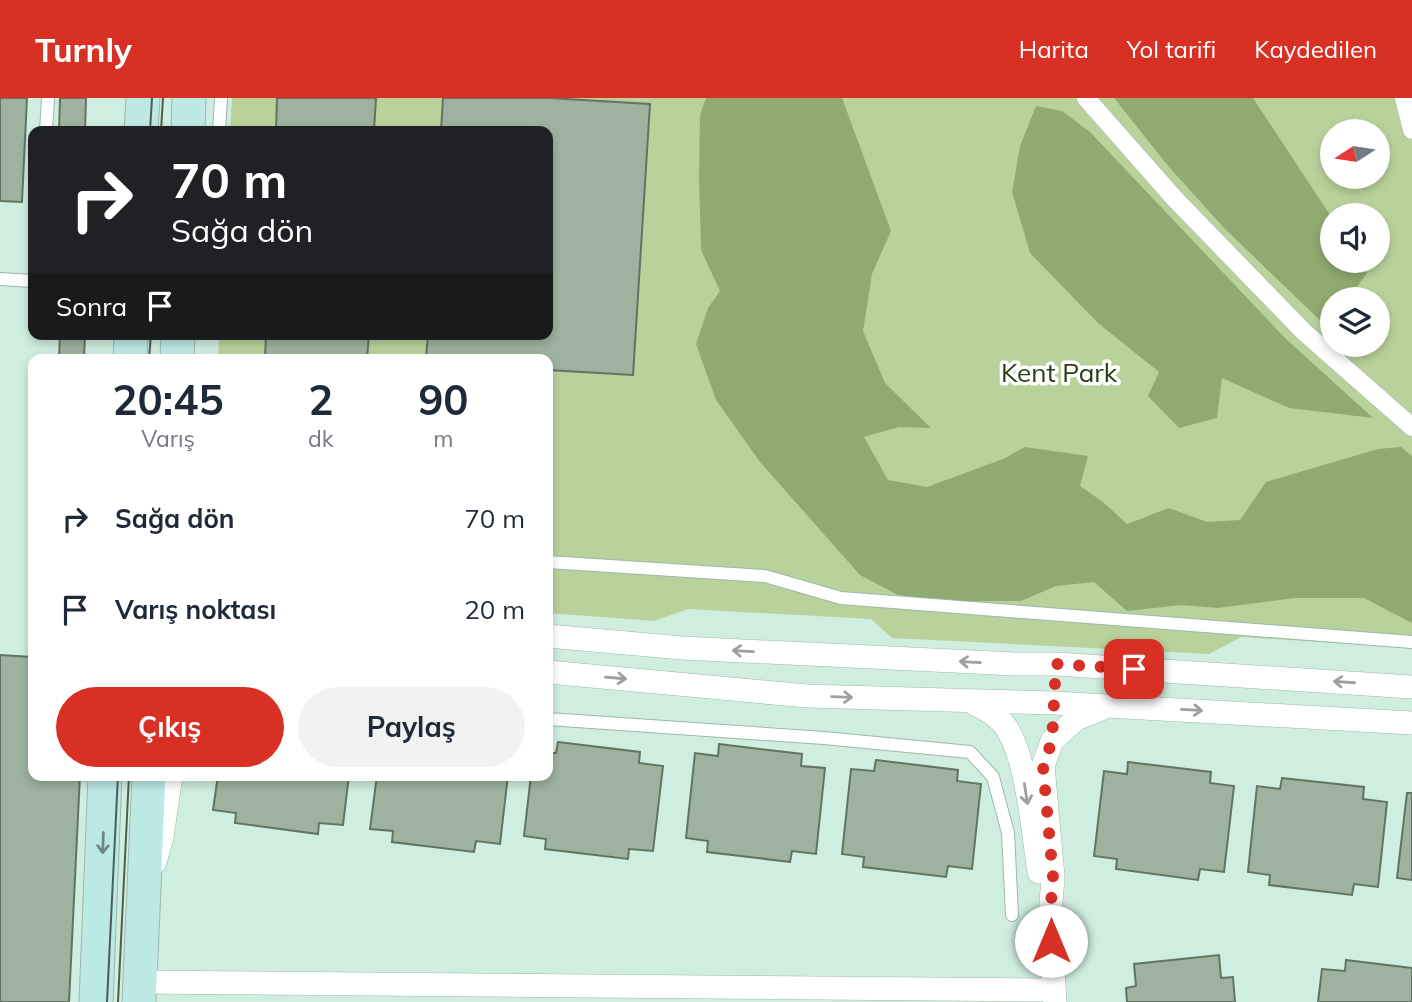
<!DOCTYPE html>
<html lang="tr">
<meta charset="utf-8">
<style>
:root{--surface:#fff;--page:#f2f2f3;--text:#1f2937;--muted:#747a83;--accent:#d93025}
body{margin:0;font-family:Mulish,sans-serif;background:var(--page);color:var(--text);height:100vh;display:flex;flex-direction:column;font-size:26px;white-space:nowrap}
*{box-sizing:border-box;margin:0}
p{font-size:23px;color:var(--muted)}
.icon{flex:none;width:38px;height:38px;fill:none;stroke:currentColor;stroke-width:2;stroke-linecap:round;stroke-linejoin:round}
.map{position:relative;flex:1;overflow:hidden}
.panel{position:absolute;left:28px;top:256px;width:525px;height:427px;display:flex;flex-direction:column;background:var(--surface);border-radius:14px;box-shadow:0 4px 10px #0003}
.panel>*{flex:none}
.hud{position:absolute;left:28px;top:28px;width:525px;height:214px;border-radius:14px;box-shadow:0 4px 10px #0003;background:#202124;color:#fff;overflow:hidden}
.needle{width:46px;rotate:258deg}
.controls{position:absolute;left:1320px;top:21px;display:grid;gap:14px}
.controls a{display:grid;place-items:center;width:70px;height:70px;border-radius:50%;background:var(--surface);box-shadow:0 4px 10px #0003;font-size:35px}
.pin{position:absolute;display:grid;place-items:center;width:60px;height:60px;color:#fff;margin:-30px;border-radius:14px;box-shadow:0 4px 10px #0006}
.me{position:absolute;width:77px;margin:-38px;rotate:0deg;stroke-linejoin:round;filter:drop-shadow(0 0 5px #0008)}
.turn{display:flex;align-items:center;gap:24px;height:147px;padding:0 28px;font-size:32px}
.turn .icon{width:91px;height:91px;stroke-width:2.5}
.turn b{display:block;font-size:49px;line-height:60px}
.then{display:flex;align-items:center;height:66px;padding:0 28px;background:#0003;gap:14px;font-size:26px}
.eta{display:flex;justify-content:space-evenly;align-items:center;height:119px;text-align:center}
.eta b{font-size:42px;font-weight:700;line-height:49px}
.primary-button{display:flex;gap:14px;margin-top:auto;padding:14px 28px}
.primary-button a{flex:1;height:80px;border-radius:42px;background:var(--accent);color:#fff;font-size:28px;font-weight:700;line-height:80px;text-align:center}
.primary-button a+a{background:var(--page);color:var(--text)}
ul{padding:0;list-style:none}
li{display:flex;align-items:center;gap:21px;height:91px;padding:0 28px}
li div{flex:1}
li b{display:block;font-size:26px}
li em{font-style:normal}
header{display:flex;align-items:center;gap:42px;box-sizing:border-box;height:98px;padding:0 35px;background:var(--accent);color:#fff}
header strong{font-size:33px}
nav{display:flex;gap:38px;margin-inline-start:auto;font-size:24px}
.map>svg:first-child{display:block}
</style>
<header>
<strong>Turnly</strong>
<nav><a>Harita</a><a>Yol tarifi</a><a>Kaydedilen</a></nav>
</header>
<div class="map">
<svg width="1412" height="904" viewBox="0 0 1412 904">
<rect width="100%" height="100%" fill="#d0eee0"/>
<path fill="#b9d29b" fill-rule="evenodd" d="M 232,0 L 1412,0 L 1412,550 L 1241,539 L 1209,556 L 892,540 L 871,521 L 688,511 L 654,523 L 548,515 L 548,261 L 218,261 L 219,236 L 548,236 L 548,33 L 230,33 ZM 1332,33 L 1377,33 L 1377,79 L 1332,79 ZM 1332,117 L 1377,117 L 1377,163 L 1332,163 ZM 1332,201 L 1377,201 L 1377,247 L 1332,247 Z"/>
<path fill="#91aa71" d="M 706,0 L 842,0 L 891,133 L 872,176 L 863,233 L 885,285 L 931,330 L 899,329 L 864,339 L 888,382 L 927,389 L 1003,361 L 1025,349 L 1088,358 L 1080,388 L 1103,404 L 1127,426 L 1169,410 L 1207,424 L 1240,422 L 1266,384 L 1378,351 L 1401,349 L 1412,358 L 1412,525 L 1364,500 L 1295,500 L 1218,510 L 1181,507 L 1127,513 L 1094,484 L 1056,488 L 1021,503 L 938,503 L 898,497 L 860,477 L 760,364 L 716,302 L 696,246 L 708,210 L 720,193 L 701,152 L 699,80 L 700,17 Z
M 1114,0 L 1253,0 L 1332,120 L 1332,163 L 1359,163 L 1367,175 L 1348,201 L 1332,201 L 1332,223 L 1327,229 L 1224,130 L 1169,69 Z
M 1036,8 L 1062,13 L 1090,34 L 1285,240 L 1373,320 L 1289,310 L 1222,280 L 1217,320 L 1179,330 L 1148,298 L 1159,274 L 1098,225 L 1030,155 L 1012,94 L 1020,48 Z"/>
<path fill="#9db39f" stroke="#617462" stroke-width="2" d="M 0,0 L 27,0 L 22,104 L 0,103 Z
M 60,0 L 86,0 L 85,33 L 59,33 Z
M 277,0 L 376,0 L 374,33 L 276,33 Z
M 443,0 L 549,0 L 650,6 L 633,277 L 548,272 L 548,261 L 426,261 L 428,236 L 548,236 L 548,33 L 441,33 Z
M 60,236 L 85,236 L 84,261 L 59,261 Z
M 266,236 L 369,236 L 367,261 L 265,261 Z
M 0,557 L 33,559 L 33,677 L 80,677 L 69,904 L 0,904 Z
M 558,644 L 640,654 L 639,665 L 663,668 L 653,753 L 629,751 L 628,761 L 545,751 L 546,741 L 524,738 L 531,677 L 548,677 L 548,655 L 556,655 Z
M 719,646 L 802,656 L 801,668 L 825,670 L 816,756 L 792,753 L 790,764 L 707,754 L 708,743 L 686,740 L 695,655 L 718,658 Z
M 876,662 L 958,672 L 957,683 L 981,686 L 972,771 L 948,768 L 946,779 L 863,769 L 864,759 L 842,756 L 851,671 L 874,673 Z
M 1128,664 L 1211,674 L 1210,685 L 1234,688 L 1224,774 L 1200,771 L 1198,782 L 1116,771 L 1117,761 L 1094,758 L 1104,673 L 1127,676 Z
M 218,677 L 349,677 L 343,727 L 319,725 L 318,736 L 235,725 L 236,715 L 213,712 Z
M 377,677 L 508,677 L 500,746 L 476,743 L 474,754 L 392,744 L 393,733 L 370,731 Z
M 1282,680 L 1364,689 L 1363,701 L 1387,704 L 1378,789 L 1354,786 L 1352,797 L 1269,787 L 1270,777 L 1248,774 L 1257,688 L 1280,691 Z
M 1407,695 L 1412,695 L 1412,782 L 1397,780 Z
M 1219,857 L 1221,880 L 1233,879 L 1235,904 L 1127,904 L 1126,890 L 1136,888 L 1134,866 Z
M 1346,862 L 1412,870 L 1412,904 L 1318,904 L 1322,871 L 1345,873 Z"/>
<g fill="none" stroke-linecap="round" stroke-linejoin="round">
<g stroke="#9bb8ab" stroke-width="14">
<path id="service" d="M 46,33 L 48,0
M 219,33 L 221,0
M 0,181 L 33,183
M 548,464 L 765,478 L 841,500 L 1412,544
M 548,621 L 824,640 L 970,654 L 993,679 L 1008,735 L 1012,817"/>
</g>
<g stroke="#9bb8ab" stroke-width="19">
<path id="pedestrian" d="M 1086,0 L 1175,101 L 1304,234 L 1412,329
M 1404,0 L 1412,32"/>
</g>
<g stroke="#9bb8ab" stroke-width="24">
<path id="minor" d="M 548,538 L 682,550 L 1015,566 L 1056,566 L 1412,589
M 548,574 L 807,598 L 1054,605 L 1412,625
M 971,604 C 983,610 994,615 1003,625 C 1027,654 1033,736 1039,774
M 155,764 L 162,739 L 171,677
M 140,884 L 1053,892
M 1055,904 L 1050,818 L 1053,779 L 1043,668 L 1052,643 L 1076,621 L 1101,611"/>
</g>
<g stroke="#9bb8ab" stroke-width="35">
<path id="secondary" d="M 141,33 L 143,0
M 188,33 L 189,0
M 130,261 L 131,236
M 177,261 L 178,236
M 96,904 L 105,677
M 139,904 L 149,677"/>
</g>
<use href="#service" stroke="#fff" stroke-width="12"/>
<use href="#pedestrian" stroke="#fff" stroke-width="18"/>
<use href="#minor" stroke="#fff" stroke-width="23"/>
<use href="#secondary" stroke="#bde9e5" stroke-width="33"/>
<path stroke="#4c5d56" stroke-width="2" d="M 150,33 L 152,0
M 161,33 L 163,0
M 149,261 L 151,236
M 107,904 L 118,677
M 118,904 L 129,677"/>
</g>
<defs><path id="oneway-shaft" d="M-6 0H5M1.5-3L5.5 0L1.5 3" fill="none" stroke-width="1.6" stroke-linecap="round" stroke-linejoin="round" transform="scale(1.75)"/></defs>
<g stroke="#9ca09e">
<use href="#oneway-shaft" transform="translate(743 553) rotate(-177)"/>
<use href="#oneway-shaft" transform="translate(970 564) rotate(-177)"/>
<use href="#oneway-shaft" transform="translate(616 580) rotate(5)"/>
<use href="#oneway-shaft" transform="translate(1344 584) rotate(-176)"/>
<use href="#oneway-shaft" transform="translate(842 599) rotate(2)"/>
<use href="#oneway-shaft" transform="translate(1192 612) rotate(3)"/>
<use href="#oneway-shaft" transform="translate(1026 696) rotate(81)"/>
</g>
<use stroke="#6b8884" href="#oneway-shaft" transform="translate(103 745) rotate(92)"/>
<g fill="none" stroke-linecap="round" stroke-linejoin="round">
<path stroke="#d93025" stroke-width="12" stroke-dasharray="0 21.6" d="M 1051,843 L 1050,818 L 1053,779 L 1043,668 L 1052,643 L 1056,566 L 1134,571"/>
</g>
<g text-anchor="middle" dominant-baseline="central" stroke-width="7" stroke-linejoin="round" paint-order="stroke">
<g font-size="26" fill="#2b3c12" stroke="#fff">
<text x="1059" y="274">Kent Park</text>
</g>
</g>
</svg>
<div class="controls">
<a><svg class="needle" viewBox="-14 -14 28 28"><path d="M0-13l5 13h-10z" fill="#e53935"/><path d="M0 13l5-13h-10z" fill="#747a83"/></svg></a>
<a><svg class="icon" aria-label="sound" viewBox="0 0 24 24"><path d="M4 9h4l5-4v14l-5-4H4zM17 9q2 3 0 6"/></svg></a>
<a><svg class="icon" aria-label="layers" viewBox="0 0 24 24"><path d="M12 4l9 5-9 5-9-5zM3 14l9 5 9-5"/></svg></a>
</div>
<div class="pin" style="left:1134px;top:571px;background:#d93025"><svg class="icon" aria-label="arrive" viewBox="0 0 24 24"><path d="M6 21V4h12l-3 4 3 4H6"/></svg></div>
<svg class="me" style="left:1051px;top:843px" viewBox="-20 -20 40 40"><circle r="19" fill="#fff"/><path d="M0-13L10 11 0 6-10 11z" fill="#d93025"/></svg>
<div class="hud">
<div class="turn"><svg class="icon" aria-label="right" viewBox="0 0 24 24"><path d="M7 20v-9h11M14 6l5 5-5 5"/></svg><div><b>70 m</b>Sağa dön</div></div>
<div class="then">Sonra<svg class="icon" aria-label="arrive" viewBox="0 0 24 24"><path d="M6 21V4h12l-3 4 3 4H6"/></svg></div>
</div>
<section class="panel">
<div class="eta">
<div><b>20:45</b><p>Varış</p></div>
<div><b>2</b><p>dk</p></div>
<div><b>90</b><p>m</p></div>
</div>
<ul>
<li><svg class="icon" aria-label="right" viewBox="0 0 24 24"><path d="M7 20v-9h11M14 6l5 5-5 5"/></svg><div><b>Sağa dön</b></div><em>70 m</em></li>
<li><svg class="icon" aria-label="arrive" viewBox="0 0 24 24"><path d="M6 21V4h12l-3 4 3 4H6"/></svg><div><b>Varış noktası</b></div><em>20 m</em></li>
</ul>
<div class="primary-button"><a>Çıkış</a><a>Paylaş</a></div>
</section>
</div>
